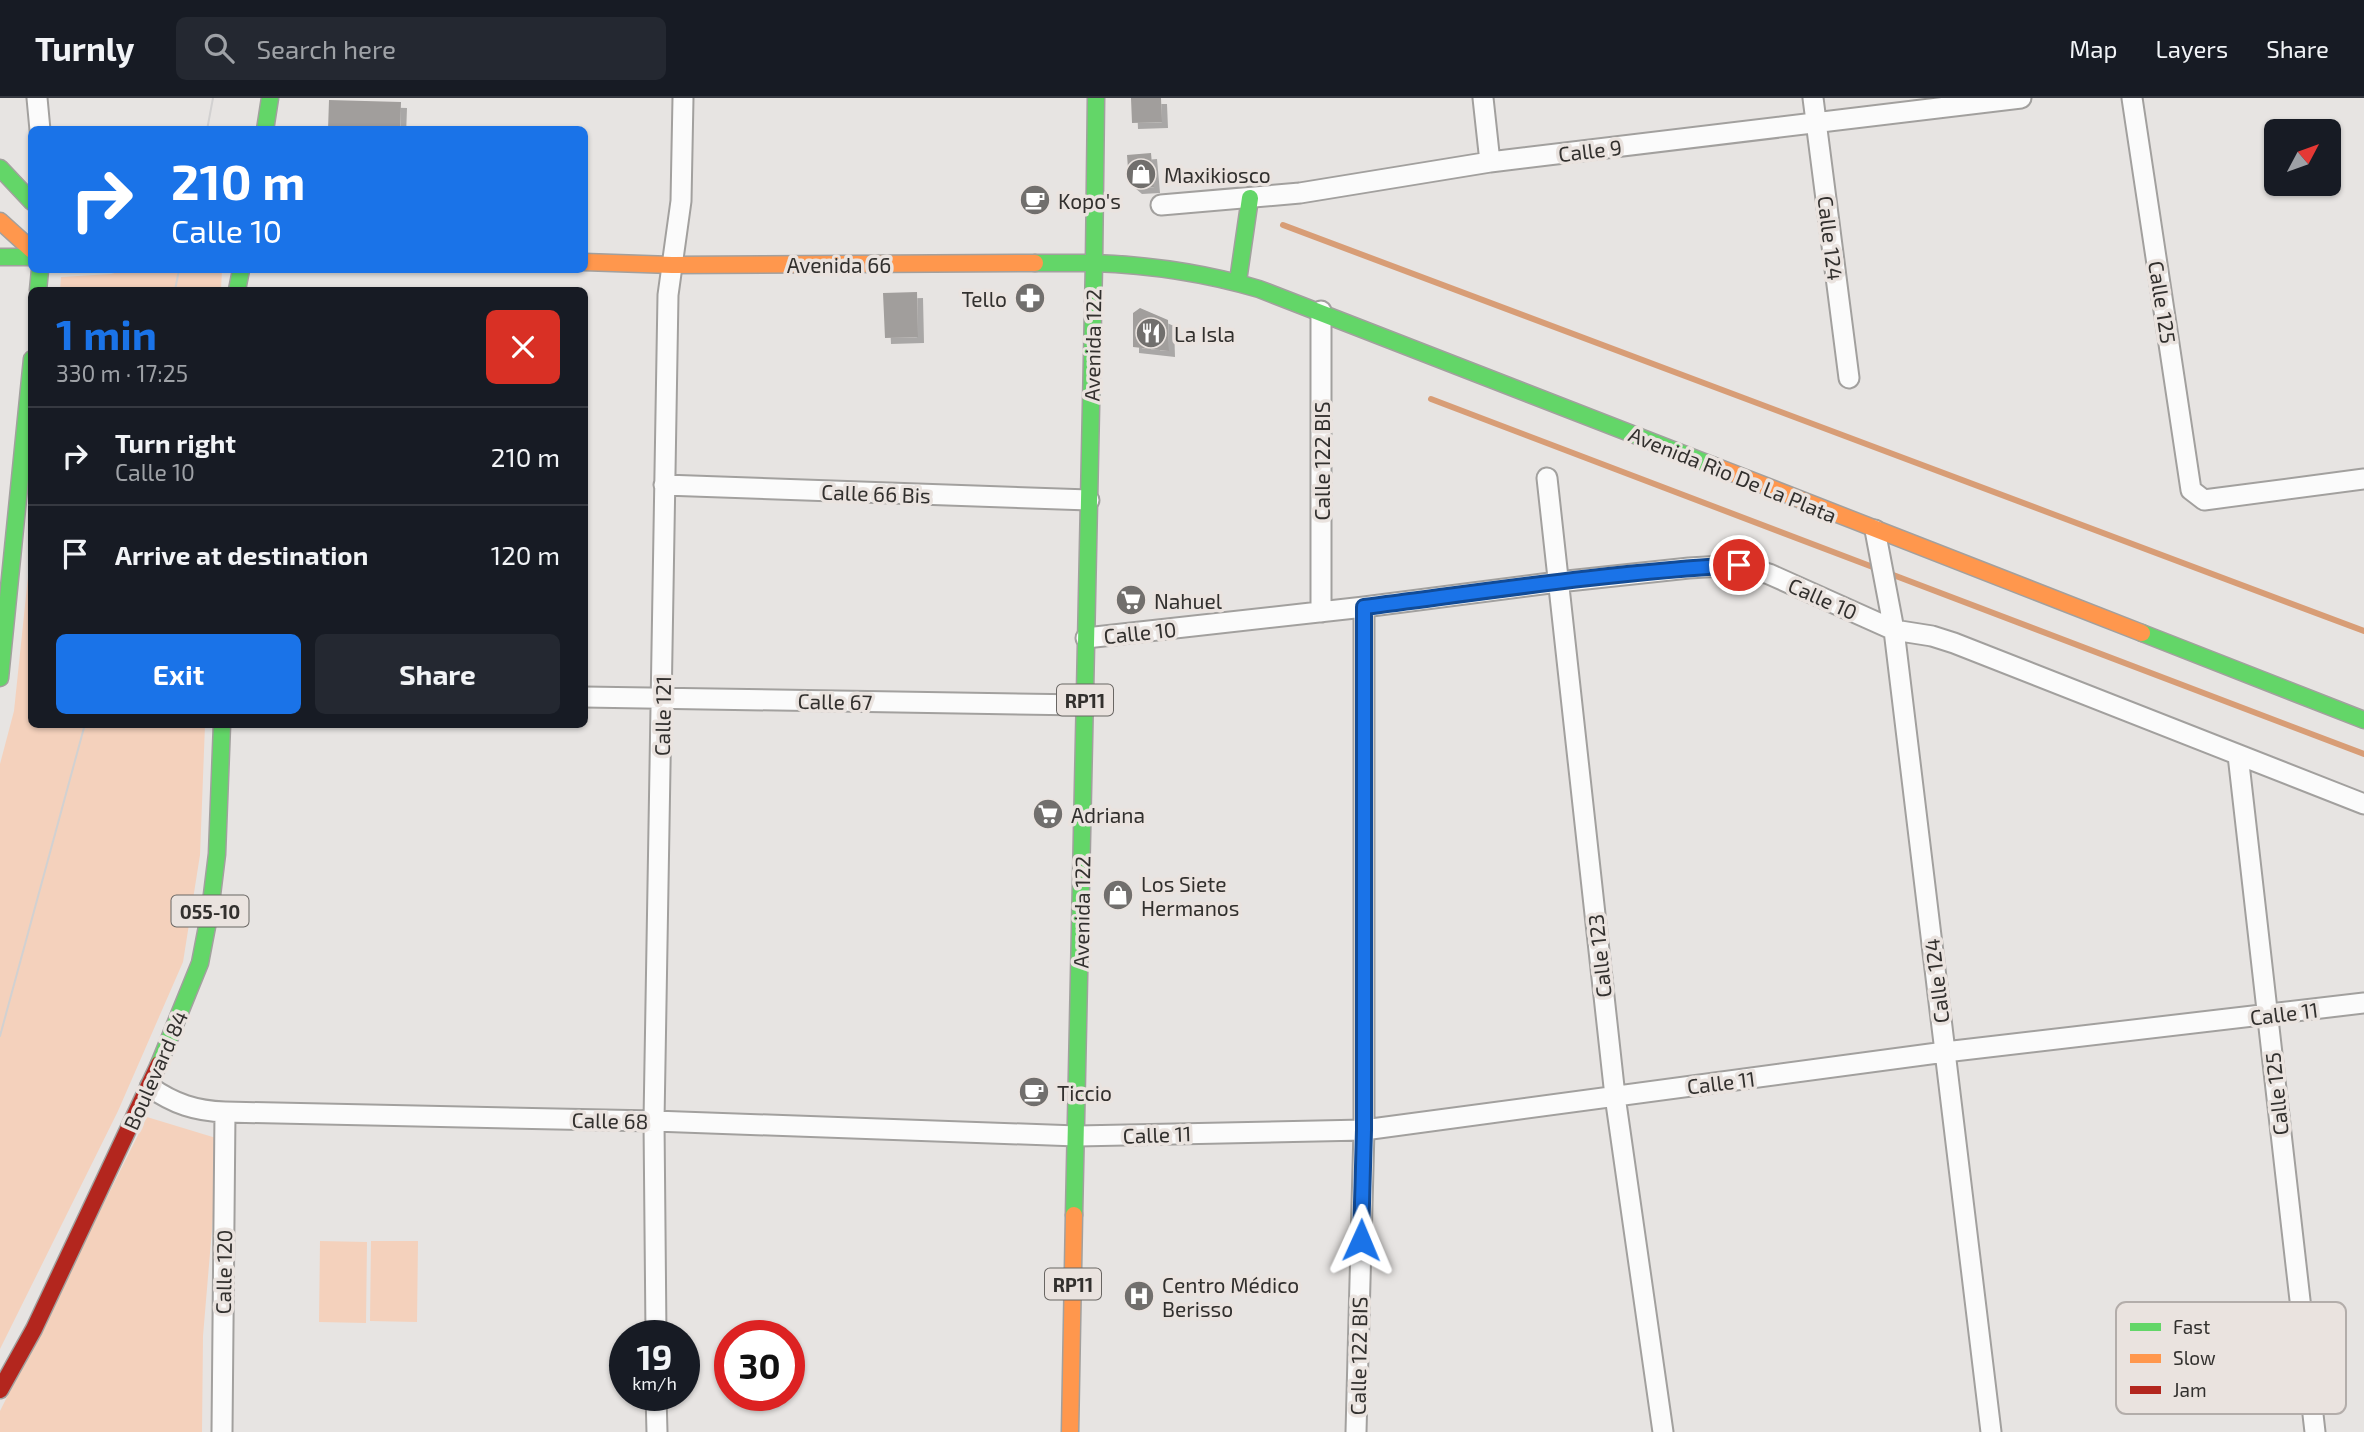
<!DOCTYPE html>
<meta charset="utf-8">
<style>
:root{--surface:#171b24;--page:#242831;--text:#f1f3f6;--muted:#9ea1a6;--line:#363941;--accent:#1a73e8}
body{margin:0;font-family:"Exo 2",sans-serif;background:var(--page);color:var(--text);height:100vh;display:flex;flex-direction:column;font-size:26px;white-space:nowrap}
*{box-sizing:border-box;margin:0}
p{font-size:23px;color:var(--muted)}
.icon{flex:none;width:38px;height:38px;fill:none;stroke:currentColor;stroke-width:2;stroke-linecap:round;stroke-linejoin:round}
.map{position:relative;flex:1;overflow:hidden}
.sheet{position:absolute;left:28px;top:189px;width:560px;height:441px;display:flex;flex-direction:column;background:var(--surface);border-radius:10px;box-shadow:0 2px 5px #0004}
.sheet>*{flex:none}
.guide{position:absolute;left:28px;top:28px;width:560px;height:147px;border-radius:10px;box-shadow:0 2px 5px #0004;background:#1a73e8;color:#fff;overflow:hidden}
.needle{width:46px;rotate:49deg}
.buttons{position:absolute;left:2264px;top:21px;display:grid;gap:14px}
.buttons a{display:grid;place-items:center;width:77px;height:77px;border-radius:10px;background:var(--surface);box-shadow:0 2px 5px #0004;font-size:35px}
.speed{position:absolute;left:609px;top:1222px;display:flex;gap:14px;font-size:35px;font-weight:700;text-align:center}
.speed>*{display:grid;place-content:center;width:91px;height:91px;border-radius:50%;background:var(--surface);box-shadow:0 2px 5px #0004;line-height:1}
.speed small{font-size:18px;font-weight:400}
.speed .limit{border:10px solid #d22;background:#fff;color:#111}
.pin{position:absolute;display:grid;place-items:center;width:60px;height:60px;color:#fff;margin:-30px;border:4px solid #fff;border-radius:50%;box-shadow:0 2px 7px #0007}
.me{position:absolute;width:77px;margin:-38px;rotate:1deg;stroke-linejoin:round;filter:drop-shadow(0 0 5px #0008)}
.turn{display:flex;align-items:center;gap:24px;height:147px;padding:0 28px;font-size:32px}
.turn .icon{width:91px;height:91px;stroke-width:2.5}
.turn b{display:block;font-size:49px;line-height:60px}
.round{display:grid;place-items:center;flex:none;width:74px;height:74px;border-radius:10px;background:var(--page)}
.overview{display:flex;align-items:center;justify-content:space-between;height:119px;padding:0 28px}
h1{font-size:42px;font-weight:700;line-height:52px;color:var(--accent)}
.action{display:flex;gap:14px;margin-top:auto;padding:14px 28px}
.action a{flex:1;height:80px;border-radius:10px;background:var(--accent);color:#fff;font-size:28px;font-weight:700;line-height:80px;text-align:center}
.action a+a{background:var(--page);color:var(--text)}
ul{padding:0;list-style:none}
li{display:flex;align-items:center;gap:21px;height:98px;padding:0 28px;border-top:2px solid var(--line)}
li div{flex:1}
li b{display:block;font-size:26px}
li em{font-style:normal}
header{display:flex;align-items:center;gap:42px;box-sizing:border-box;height:98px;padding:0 35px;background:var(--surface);border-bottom:2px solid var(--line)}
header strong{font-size:33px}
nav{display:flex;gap:38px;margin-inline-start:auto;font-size:24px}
.search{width:490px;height:63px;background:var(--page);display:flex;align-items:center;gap:18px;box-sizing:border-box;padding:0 24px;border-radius:10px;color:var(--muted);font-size:26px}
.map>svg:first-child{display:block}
</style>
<header>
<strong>Turnly</strong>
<div class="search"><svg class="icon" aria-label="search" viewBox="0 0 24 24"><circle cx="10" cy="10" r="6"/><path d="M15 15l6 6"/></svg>Search here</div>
<nav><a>Map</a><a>Layers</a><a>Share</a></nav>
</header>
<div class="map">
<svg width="2364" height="1334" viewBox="0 0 2364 1334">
<defs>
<filter id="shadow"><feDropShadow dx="6" dy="6" stdDeviation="0" flood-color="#0004"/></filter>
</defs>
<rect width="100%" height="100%" fill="#e7e4e2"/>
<path fill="#f4d1bc" d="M 125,172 L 222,172 L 221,192 L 60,192 L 61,179 L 111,176 Z
M 31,450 L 32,626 L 205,627 L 200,757 L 183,864 L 118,1013 L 0,1251 L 0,666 L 14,613 Z
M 147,1019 L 216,1040 L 217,1072 L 203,1238 L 202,1334 L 0,1334 L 0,1313 Z
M 320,1143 L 367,1144 L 366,1225 L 319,1224 Z
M 371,1143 L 418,1143 L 417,1224 L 370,1223 Z"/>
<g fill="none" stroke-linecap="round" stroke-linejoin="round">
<path stroke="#d89d76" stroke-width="6" d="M 1283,127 L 2364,533
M 1431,301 L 1878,471
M 1888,475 L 2364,656"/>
</g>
<path fill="#a19e9c" filter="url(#shadow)" d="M 1131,0 L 1161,0 L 1162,24 L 1132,25 Z
M 329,2 L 401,4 L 400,32 L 328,32 Z
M 1151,55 L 1154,89 L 1136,90 L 1129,84 L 1127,57 Z
M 917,194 L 918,239 L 885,240 L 883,195 Z
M 1140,210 L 1168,222 L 1169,253 L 1133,249 L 1133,215 Z"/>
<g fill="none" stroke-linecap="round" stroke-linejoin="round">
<g stroke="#a2a09e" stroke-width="23">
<path id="street" d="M 37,0 L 40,32
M 1483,0 L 1490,64
M 1813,0 L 1849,280
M 2132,0 L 2191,392 L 2204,402 L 2364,381
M 1161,107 L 1300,95 L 1490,64 L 2021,0
M 1321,213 L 1321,514
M 1547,380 L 1615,998 L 1663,1334
M 664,387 L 1089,402
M 1875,432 L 1894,532 L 1991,1334
M 1086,540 L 1364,509 L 1558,484 L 1689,470 L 1739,467 L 1769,476 L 1894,532 L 1932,538 L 1954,545 L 2364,706
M 584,599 L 1085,607
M 2238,657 L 2315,1334
M 150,989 C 174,1006 196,1013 225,1014 L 654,1023 L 1077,1038 L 1364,1032 L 1945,954 L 2364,905
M 656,1237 L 654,1023 L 668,197 L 681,103 L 683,0
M 656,1297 L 657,1334
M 222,1334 L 225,1014
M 1356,1334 L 1364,1032 L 1364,509"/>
</g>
<g stroke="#a2a09e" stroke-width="19">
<path id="fast" d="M 265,32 L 270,0
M 0,70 L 32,104
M 0,159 L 32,159
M 1035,165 L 1094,165 L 1096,0
M 1094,165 C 1151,167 1205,175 1259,191 L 1712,367
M 1238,183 L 1250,100
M 38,192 L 40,172
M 237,192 L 241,172
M 2142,535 L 2364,622
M 0,580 L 32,261
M 159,966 L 200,865 L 210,813 L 217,756 L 222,626
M 1074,1117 L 1094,165"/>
</g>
<g stroke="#a2a09e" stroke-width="19">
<path id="slow" d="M 0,123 L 32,152
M 584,164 L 672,167 L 1035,165
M 1712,367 L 2142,535
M 1070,1334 L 1074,1117"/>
</g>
<g stroke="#a2a09e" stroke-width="19">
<path id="jam" d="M 0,1292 L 34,1231 L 159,966"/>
</g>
<use href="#street" stroke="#fbfbfb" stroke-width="19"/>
<use href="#fast" stroke="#63d668" stroke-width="16"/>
<use href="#slow" stroke="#ff974d" stroke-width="16"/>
<use href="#jam" stroke="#b3261e" stroke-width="16"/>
<path stroke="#d2d1d1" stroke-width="2" d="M 207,32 L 213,0
M 175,192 L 179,172
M 0,938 L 85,626"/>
</g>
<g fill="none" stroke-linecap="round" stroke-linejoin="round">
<g stroke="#114b97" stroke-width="18">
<path id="route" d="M 1361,1142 L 1364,1032 L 1364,509 C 1489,493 1613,474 1739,467"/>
</g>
<use href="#route" stroke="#1a73e8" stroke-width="12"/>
</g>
<defs>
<g id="shop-disc" transform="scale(1.575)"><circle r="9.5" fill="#716f6d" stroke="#eae3df"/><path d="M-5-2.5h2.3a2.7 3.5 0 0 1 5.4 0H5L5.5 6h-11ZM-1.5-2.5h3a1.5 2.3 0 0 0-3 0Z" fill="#fff"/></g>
<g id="cafe-disc" transform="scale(1.575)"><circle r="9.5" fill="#716f6d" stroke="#eae3df"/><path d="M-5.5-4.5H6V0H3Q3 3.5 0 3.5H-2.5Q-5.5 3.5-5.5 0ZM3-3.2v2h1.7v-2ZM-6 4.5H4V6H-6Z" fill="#fff"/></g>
<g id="pharmacy-disc" transform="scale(1.575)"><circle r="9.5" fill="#716f6d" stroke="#eae3df"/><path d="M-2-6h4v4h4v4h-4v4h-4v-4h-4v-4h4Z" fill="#fff"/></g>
<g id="restaurant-disc" transform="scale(1.575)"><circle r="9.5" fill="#716f6d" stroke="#eae3df"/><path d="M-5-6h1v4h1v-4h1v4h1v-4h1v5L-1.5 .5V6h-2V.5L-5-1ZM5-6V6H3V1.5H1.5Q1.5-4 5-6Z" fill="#fff"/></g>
<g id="supermarket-disc" transform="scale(1.575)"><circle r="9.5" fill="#716f6d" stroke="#eae3df"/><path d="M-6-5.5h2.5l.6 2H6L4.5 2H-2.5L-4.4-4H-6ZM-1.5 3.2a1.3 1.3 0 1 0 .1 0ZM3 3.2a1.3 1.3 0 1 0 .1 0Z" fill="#fff"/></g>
<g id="hospital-disc" transform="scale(1.575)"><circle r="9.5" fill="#716f6d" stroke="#eae3df"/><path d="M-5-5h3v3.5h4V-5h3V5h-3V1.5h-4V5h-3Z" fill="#fff"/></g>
</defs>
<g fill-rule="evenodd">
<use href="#shop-disc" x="1141" y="76"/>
<use href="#cafe-disc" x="1035" y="102"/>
<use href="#pharmacy-disc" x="1030" y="200"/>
<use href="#restaurant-disc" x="1151" y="235"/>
<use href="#supermarket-disc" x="1131" y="502"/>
<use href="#supermarket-disc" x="1048" y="716"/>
<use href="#shop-disc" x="1118" y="797"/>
<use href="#cafe-disc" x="1034" y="994"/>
<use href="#hospital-disc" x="1139" y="1198"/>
</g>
<g text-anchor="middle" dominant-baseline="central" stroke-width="7" stroke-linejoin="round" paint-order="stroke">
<g fill="#eae3df" stroke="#696663" stroke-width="2">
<rect x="1057" y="586.5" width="56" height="31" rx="5"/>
<rect x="171.5" y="797.5" width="77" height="31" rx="5"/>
<rect x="1045" y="1170.5" width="56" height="31" rx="5"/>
</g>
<g font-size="19" font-weight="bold" fill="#32302e">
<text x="1085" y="602">RP11</text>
<text x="210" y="813">055-10</text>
<text x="1073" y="1186">RP11</text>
</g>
<g font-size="21" fill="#32302e" stroke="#eae3df">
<text transform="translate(1590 52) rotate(-7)">Calle 9</text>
<text transform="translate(1831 140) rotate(83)">Calle 124</text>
<text x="839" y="166">Avenida 66</text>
<text transform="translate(2163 204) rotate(81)">Calle 125</text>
<text transform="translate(1092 247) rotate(-89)">Avenida 122</text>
<text transform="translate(1321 363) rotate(-90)">Calle 122 BIS</text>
<text transform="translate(1733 376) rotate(22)">Avenida Rìo De La Plata</text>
<text transform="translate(876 395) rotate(2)">Calle 66 Bis</text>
<text transform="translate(1823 500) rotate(24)">Calle 10</text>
<text transform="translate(1140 534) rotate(-6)">Calle 10</text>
<text transform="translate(835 603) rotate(1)">Calle 67</text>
<text transform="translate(662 618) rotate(-89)">Calle 121</text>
<text transform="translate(1081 814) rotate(-89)">Avenida 122</text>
<text transform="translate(1599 858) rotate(-96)">Calle 123</text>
<text transform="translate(1936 883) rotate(-97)">Calle 124</text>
<text transform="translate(2284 915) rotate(-7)">Calle 11</text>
<text transform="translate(155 972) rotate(-66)">Boulevard 84</text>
<text transform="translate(1721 984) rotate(-7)">Calle 11</text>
<text transform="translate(2276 996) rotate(-96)">Calle 125</text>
<text transform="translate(610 1022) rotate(1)">Calle 68</text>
<text transform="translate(1157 1036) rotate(-2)">Calle 11</text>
<text transform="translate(223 1174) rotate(-89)">Calle 120</text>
<text transform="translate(1358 1258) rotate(-89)">Calle 122 BIS</text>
</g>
<g font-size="21" fill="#32302e" stroke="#eae3df" text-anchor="start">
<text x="1164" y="76">Maxikiosco</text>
<text x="1058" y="102">Kopo's</text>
<text x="1007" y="200" text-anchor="end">Tello</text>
<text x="1174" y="235">La Isla</text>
<text x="1154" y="502">Nahuel</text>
<text x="1071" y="716">Adriana</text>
<text x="1141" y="785">Los Siete<tspan x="1141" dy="24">Hermanos</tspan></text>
<text x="1057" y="994">Ticcio</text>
<text x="1162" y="1186">Centro Médico<tspan x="1162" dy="24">Berisso</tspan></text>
</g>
</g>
<rect x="2116" y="1204" width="230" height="112" rx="10" fill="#eae3df" stroke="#b3adaa" stroke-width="2"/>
<rect x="2130" y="1225" width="31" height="8" fill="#63d668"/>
<rect x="2130" y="1256" width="31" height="9" fill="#ff974d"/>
<rect x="2130" y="1288" width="31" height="8" fill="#b3261e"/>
<g font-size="19" fill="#32302e">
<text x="2173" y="1236">Fast</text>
<text x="2173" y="1267">Slow</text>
<text x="2173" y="1299">Jam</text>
</g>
</svg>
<div class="buttons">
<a><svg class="needle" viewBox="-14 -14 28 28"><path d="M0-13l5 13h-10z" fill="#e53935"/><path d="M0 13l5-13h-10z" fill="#9ea1a6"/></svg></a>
</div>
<div class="speed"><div>19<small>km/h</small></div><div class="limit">30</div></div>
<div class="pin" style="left:1739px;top:467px;background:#d93025"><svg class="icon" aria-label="arrive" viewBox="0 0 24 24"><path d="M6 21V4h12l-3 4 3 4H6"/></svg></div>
<svg class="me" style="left:1361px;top:1142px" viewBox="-20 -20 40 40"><path d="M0-17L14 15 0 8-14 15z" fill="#1a73e8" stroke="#fff" stroke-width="4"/></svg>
<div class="guide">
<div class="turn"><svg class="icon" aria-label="right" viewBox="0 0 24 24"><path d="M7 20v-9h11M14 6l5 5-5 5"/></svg><div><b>210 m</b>Calle 10</div></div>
</div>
<section class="sheet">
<div class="overview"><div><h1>1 min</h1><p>330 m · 17:25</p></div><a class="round" style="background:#d93025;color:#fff"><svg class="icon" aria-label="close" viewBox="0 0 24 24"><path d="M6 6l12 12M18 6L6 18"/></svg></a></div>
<ul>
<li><svg class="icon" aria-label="right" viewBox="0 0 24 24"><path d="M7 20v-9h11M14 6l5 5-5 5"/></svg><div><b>Turn right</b><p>Calle 10</p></div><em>210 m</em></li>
<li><svg class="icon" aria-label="arrive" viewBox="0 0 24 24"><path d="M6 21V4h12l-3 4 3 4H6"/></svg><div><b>Arrive at destination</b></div><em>120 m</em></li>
</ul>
<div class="action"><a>Exit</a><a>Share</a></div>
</section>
</div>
